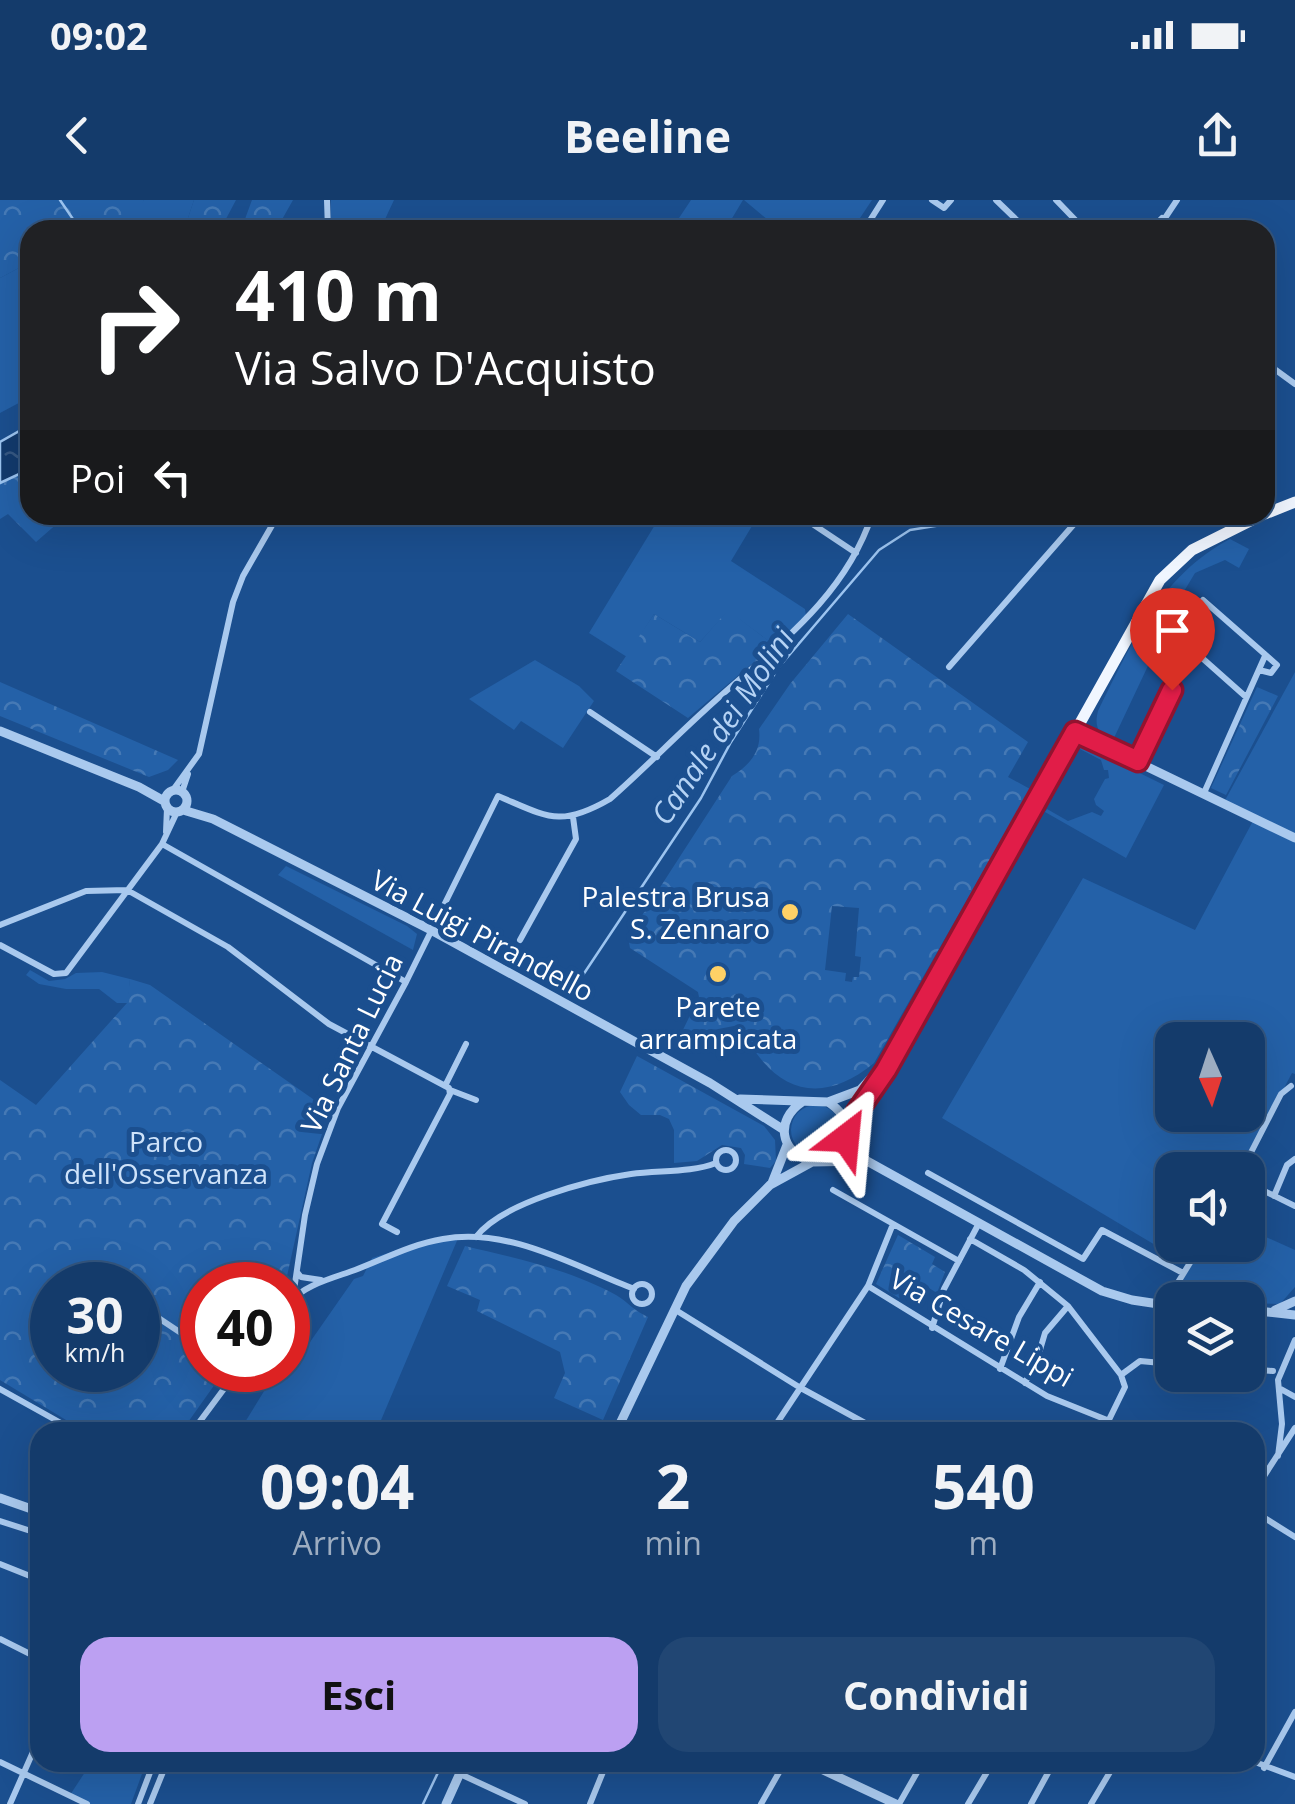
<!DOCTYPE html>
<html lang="it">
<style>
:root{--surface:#143b6b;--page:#214673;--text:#f1f3f6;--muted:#9dadc1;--line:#33557e;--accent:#bca0f2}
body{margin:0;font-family:"Open Sans",sans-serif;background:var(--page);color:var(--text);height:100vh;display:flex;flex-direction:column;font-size:38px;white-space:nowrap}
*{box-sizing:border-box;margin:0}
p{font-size:32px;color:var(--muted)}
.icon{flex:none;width:55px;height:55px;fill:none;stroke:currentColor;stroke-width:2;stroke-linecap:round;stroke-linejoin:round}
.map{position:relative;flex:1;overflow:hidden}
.side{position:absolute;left:30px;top:1222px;width:1235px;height:350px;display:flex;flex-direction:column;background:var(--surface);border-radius:30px;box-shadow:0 10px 40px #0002,0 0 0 2px var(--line)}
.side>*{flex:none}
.guide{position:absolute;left:20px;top:20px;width:1255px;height:305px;border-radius:30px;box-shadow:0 10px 40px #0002,0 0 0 2px var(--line);background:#202124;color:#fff;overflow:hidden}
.needle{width:65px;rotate:177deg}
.controls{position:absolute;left:1155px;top:822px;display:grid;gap:20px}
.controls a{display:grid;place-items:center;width:110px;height:110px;border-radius:20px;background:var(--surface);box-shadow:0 10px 40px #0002,0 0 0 2px var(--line);font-size:50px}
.speed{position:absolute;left:30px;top:1062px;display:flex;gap:20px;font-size:50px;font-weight:700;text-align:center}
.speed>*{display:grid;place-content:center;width:130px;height:130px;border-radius:50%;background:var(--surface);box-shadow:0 10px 40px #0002,0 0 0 2px var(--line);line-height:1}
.speed small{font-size:25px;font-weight:400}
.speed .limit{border:15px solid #d22;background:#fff;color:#111}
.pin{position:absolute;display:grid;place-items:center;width:85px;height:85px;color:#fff;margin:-102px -42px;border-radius:50% 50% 50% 0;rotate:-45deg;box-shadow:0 0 10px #0007}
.pin .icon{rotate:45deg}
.me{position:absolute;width:110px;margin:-55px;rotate:29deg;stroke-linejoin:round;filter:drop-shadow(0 0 8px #0008)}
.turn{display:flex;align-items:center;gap:35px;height:210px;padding:0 50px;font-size:45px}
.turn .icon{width:130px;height:130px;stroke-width:2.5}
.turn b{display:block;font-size:70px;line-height:85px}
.then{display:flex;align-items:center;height:95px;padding:0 50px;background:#0003;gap:20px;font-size:38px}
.eta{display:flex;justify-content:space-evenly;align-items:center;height:170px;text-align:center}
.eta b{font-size:60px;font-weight:700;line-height:70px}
.cta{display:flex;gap:20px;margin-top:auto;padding:20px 50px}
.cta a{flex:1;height:115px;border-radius:30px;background:var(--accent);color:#111;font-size:40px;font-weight:700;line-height:115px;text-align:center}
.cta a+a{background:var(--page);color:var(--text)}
.status{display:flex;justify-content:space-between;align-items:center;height:70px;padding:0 50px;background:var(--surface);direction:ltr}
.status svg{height:28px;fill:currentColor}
header{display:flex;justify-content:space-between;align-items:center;height:130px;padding:0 50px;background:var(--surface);font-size:45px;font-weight:700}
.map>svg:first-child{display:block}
</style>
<div class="status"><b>09:02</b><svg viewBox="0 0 49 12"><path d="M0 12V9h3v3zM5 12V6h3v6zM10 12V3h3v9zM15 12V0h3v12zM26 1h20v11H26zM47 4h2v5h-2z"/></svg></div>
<header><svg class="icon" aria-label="back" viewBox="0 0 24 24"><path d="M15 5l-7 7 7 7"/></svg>Beeline<svg class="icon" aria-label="share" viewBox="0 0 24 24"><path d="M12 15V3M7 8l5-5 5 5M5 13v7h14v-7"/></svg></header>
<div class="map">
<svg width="1295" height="1604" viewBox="0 0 1295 1604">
<defs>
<pattern id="park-crowns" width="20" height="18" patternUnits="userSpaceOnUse" patternTransform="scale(2.5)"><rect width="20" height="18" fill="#2461a8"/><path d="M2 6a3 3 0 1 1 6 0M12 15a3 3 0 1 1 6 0" fill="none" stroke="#4579b5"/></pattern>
<pattern id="water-ripples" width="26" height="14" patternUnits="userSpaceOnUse" patternTransform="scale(2.5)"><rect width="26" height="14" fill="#123a6d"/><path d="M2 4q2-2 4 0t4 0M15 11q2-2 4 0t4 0" fill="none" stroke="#365883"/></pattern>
</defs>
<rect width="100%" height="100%" fill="#1b4f8f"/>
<path fill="#2461a8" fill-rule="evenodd" d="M 144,0 L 194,0 L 184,30 L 112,30 L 126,22 Z
M 331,0 L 394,0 L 380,30 L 331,30 Z
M 691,0 L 743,0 L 725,30 L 671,30 Z
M 744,0 L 872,0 L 852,30 L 780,30 Z
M 30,62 L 30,197 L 0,213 L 0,78 Z
M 661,315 L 734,315 L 752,326 L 731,361 L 805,409 L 806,416 L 774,445 L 728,411 L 700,442 L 654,414 L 627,457 L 589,433 Z
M 1230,339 L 1249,349 L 1239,368 L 1225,360 L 1195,373 L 1180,398 L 1113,540 C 1098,535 1094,526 1098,511 C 1132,443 1160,376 1230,339 Z
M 535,460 L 579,486 L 594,501 L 563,548 L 521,521 L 514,530 L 469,499 Z
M 1295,472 L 1295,874 L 1292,873 L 1241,970 L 1172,970 L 1172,1045 L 1248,1045 L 1248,1029 L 1295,1050 L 1295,1087 L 1280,1104 L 1248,1103 L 1248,1100 L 1168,1099 L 1187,1064 L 942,918 L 1083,678 L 1195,730 L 1254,619 L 1223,604 ZM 1172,840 L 1248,840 L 1248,915 L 1172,915 Z
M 1085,546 L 1164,585 L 1126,658 L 1045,612 L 1047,609 L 1068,621 L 1092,612 L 1101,616 L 1104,611 L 1096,605 L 1094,599 L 1105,579 L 1109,578 L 1108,570 L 1104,570 L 1101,560 L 1078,548 Z
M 286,666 L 407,726 L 417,734 L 413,750 L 278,675 Z
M 30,770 L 49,781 L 65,779 L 76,773 L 102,772 L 130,779 L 128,803 L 117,803 L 99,789 L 66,789 L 39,784 L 26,775 Z
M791 930a25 25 0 1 1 50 0a25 25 0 1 1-50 0Z
M 443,1036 L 459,1036 L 376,1232 L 239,1232 L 277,1170 L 287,1175 L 354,1079 L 363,1076 L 372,1058 Z
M 91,1563 L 146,1563 L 131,1604 L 90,1604 L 70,1595 Z"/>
<path fill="url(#park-crowns)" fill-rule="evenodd" d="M 0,0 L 144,0 C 125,43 68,30 30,30 L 30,62 L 0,78 Z
M 194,0 L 236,0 L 220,30 L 184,30 Z
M 252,0 L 293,0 L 276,30 L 241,30 Z
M 30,269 L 30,315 L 67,315 L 36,342 L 8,314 L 0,319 L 0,283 Z
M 728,410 L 774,445 L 688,518 L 616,471 L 654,414 L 700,442 Z
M 848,414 L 1028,542 L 1008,577 L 1030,589 L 874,863 C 823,905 778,894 746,837 L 741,837 L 739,825 L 713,830 L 714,842 C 702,844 688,849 680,836 L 699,797 L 698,792 L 630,748 L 628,737 L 732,576 C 750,565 762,551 759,529 L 790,484 ZM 832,706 L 859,708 L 855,756 L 861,757 L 859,777 L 853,777 L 852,782 L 845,781 L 846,773 L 825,770 Z
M 0,482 L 178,560 L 168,570 L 149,577 L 0,516 Z
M 1257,487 L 1278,496 L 1226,595 L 1211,588 Z
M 130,779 L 150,785 L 330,911 L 312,963 L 285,1085 L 202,1085 L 202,1170 L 225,1170 L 181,1232 L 105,1232 L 80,1220 L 76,1226 L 0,1180 L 0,880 L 36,905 L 127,803 ZM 52,1085 L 138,1085 L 138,1170 L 52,1170 Z
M 637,856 L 764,926 L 775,940 L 776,961 L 770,968 L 744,964 L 745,955 L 741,948 L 722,945 L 697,961 L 674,963 L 674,930 L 669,919 L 660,915 L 641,915 L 629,905 L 620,892 Z
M 898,1035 L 935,1057 L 932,1064 L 945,1072 L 937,1093 L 913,1078 L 899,1098 L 876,1084 Z
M 465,1046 C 515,1058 571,1070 616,1095 C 628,1102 634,1111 648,1117 L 603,1220 L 554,1198 L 565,1173 L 560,1152 L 477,1111 L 480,1100 L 447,1086 Z"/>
<path fill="url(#water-ripples)" stroke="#9cc4f0" stroke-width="2.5" d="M 30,225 L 30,269 L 0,283 L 0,242 Z"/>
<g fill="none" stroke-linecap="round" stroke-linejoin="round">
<path stroke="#9cc4f0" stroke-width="2.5" d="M 60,0 L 77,25
M 571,793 L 701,598 L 731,542 L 779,467 L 879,350 L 910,330 L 1004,315
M 423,1604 L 443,1562"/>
<path stroke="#a9c9ee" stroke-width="6" d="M 327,0 L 328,30
M 932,0 L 944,8 L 951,0
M 996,0 L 1027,30
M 1056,0 L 1085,30
M 864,30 L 883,0
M 1150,30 L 1162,18
M 1157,30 L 1177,0
M 1265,162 L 1295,184
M 799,315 L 856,353
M 1203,400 L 1277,465 L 1271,473 L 1259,470
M 949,467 L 1082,315
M 590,512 L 657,557
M 1138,561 L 1188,457 L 1194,454 L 1201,457 L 1246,497
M 173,590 L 199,554 L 233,402 L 243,376 L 278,315
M 182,592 L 188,574
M 1204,593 L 1265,456
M 166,632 L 167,608
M 162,644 L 406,782
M 0,725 L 86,691 L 127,690 L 228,747 L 329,824 L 449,888 L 450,894 L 382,1024 L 397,1032
M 520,740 L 576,639 L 573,617
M 0,745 L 54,774 L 66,773 L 162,644 L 177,612
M 445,886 L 466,844
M 450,890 L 476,900
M716 960a10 10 0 1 1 20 0a10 10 0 1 1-20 0Z
M 1242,970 L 1281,894 L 1291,886
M 928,973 L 1083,1059 L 1102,1030 L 1183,1073
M 1248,983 L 1295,1006
M 833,990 L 959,1061
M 1274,996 L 1287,965 L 1295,959
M 476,1037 C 501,1003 589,980 631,974 C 659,970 691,973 716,963
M 970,1039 L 1024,1070 L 1068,1106 L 1121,1175 L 1125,1187 L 1103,1232
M 297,1072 L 301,1077 L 321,1080
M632 1094a10 10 0 1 1 20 0a10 10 0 1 1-20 0Z
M 868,1086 L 1047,1196 L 1137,1232
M 293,1097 L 305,1015 L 317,964 L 338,908 L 406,782 L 498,596 C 548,617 560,628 610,599 C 643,570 673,539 705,510 C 770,450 843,402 872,315
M 288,1104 C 303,1085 333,1078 355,1070 C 384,1059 412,1044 443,1039 C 509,1027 574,1066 634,1089
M 1164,1105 L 1201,1045
M 674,1109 L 799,1187 L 876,1229
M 157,1117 L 202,1147
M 932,1128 L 944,1089 L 978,1025
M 1000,1169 L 1019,1117 L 1040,1082
M 1248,1169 L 1273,1171
M 1121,1175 L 1140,1161 L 1172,1164
M 1025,1183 L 1037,1160 L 1045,1133 L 1068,1106
M 1279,1188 L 1295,1197
M 0,1189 L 77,1232
M 621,1223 L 640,1232
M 192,1232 L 238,1170
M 771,1232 L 868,1086 L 893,1024
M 1278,1256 L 1282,1224 L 1278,1180 L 1295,1140
M 1255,1290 L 1295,1228
M 1255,1312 L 1295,1337
M 0,1321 L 40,1334
M 0,1364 L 40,1380
M 0,1439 L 40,1459
M 0,1562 L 87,1604
M 1255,1562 L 1295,1577
M 1264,1568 L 1295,1512
M 460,1574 L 525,1604
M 10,1604 L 40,1536
M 138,1604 L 154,1562
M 150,1604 L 167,1562
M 590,1604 L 607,1562
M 761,1604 L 785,1562
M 899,1604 L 923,1562
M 968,1604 L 993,1562
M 1031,1604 L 1054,1562
M 1091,1604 L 1116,1562"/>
<path stroke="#a9c9ee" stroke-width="9" d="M 0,531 L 139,587 L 164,601
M165 601a11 11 0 1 1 22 0a11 11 0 1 1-22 0Z
M 183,610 L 213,619 L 431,730 L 710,883 L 784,930
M 740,899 L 828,902 L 860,890 L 885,863
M 802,902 C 775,920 780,952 810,961
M 828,902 C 852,917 852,943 828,959
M 847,931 L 886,870 L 1075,532 L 1295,638
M 846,938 L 867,961 L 1102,1091 L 1132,1100 L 1172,1106
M 772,983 L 787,945
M 1248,1110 L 1295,1115
M 1275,1110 L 1295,1101
M 616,1232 L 686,1086 L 734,1021 L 770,985 L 812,962 L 867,961
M 0,1298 L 40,1312
M 806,1562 L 896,1604
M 446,1604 L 465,1562"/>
<path stroke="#f0f6ff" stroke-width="11" d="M 1265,314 L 1295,302
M 1075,532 L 1160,380 L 1192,350 L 1262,315"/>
</g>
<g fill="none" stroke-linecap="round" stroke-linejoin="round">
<g stroke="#92132f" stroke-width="25">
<path id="route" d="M 846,938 L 857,912 L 886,870 L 1075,532 L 1138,561 L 1172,490"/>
</g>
<use href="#route" stroke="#e11d48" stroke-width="18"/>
</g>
<g fill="#ffd166" stroke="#1b4f8f" stroke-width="4">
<circle cx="790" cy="712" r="10"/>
<circle cx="718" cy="774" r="10"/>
</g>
<g text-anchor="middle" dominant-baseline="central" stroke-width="10" stroke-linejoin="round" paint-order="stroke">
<g font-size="28" fill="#fff" stroke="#1b4f8f" text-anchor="end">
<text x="770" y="696">Palestra Brusa<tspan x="770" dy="32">S. Zennaro</tspan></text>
<text x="718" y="806" text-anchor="middle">Parete<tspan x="718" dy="32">arrampicata</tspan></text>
</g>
<g font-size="28" fill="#fff" stroke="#1b4f8f">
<text transform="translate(483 735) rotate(28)">Via Luigi Pirandello</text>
<text transform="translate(351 843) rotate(-64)">Via Santa Lucia</text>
<text transform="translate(982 1127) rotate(30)">Via Cesare Lippi</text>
</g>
<g font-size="28" fill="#cfe3fa" stroke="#1b4f8f">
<text x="166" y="941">Parco<tspan x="166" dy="32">dell'Osservanza</tspan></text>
</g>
<g font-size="30" font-style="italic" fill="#b5d3f5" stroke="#1b4f8f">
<text transform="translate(722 526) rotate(-56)">Canale dei Molini</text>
</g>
</g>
</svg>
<div class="controls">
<a><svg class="needle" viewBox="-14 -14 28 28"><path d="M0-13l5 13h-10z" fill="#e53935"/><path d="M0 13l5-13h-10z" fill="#9dadc1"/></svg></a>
<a><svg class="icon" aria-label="sound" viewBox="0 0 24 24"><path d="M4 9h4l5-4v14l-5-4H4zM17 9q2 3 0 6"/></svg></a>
<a><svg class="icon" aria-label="layers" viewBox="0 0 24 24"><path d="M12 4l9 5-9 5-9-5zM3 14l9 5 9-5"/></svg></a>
</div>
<div class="speed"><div>30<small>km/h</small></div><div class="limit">40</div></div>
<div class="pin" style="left:1172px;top:490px;background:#d93025"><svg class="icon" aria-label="arrive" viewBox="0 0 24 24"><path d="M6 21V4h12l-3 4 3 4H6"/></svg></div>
<svg class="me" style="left:846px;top:938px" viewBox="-20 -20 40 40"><path d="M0-17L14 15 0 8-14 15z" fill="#e11d48" stroke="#fff" stroke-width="4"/></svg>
<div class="guide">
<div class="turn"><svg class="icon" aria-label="right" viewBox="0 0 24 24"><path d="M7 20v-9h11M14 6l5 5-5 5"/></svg><div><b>410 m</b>Via Salvo D'Acquisto</div></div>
<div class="then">Poi<svg class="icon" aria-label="left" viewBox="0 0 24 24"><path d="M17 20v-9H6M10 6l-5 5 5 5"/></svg></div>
</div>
<section class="side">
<div class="eta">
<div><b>09:04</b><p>Arrivo</p></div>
<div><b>2</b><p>min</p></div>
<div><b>540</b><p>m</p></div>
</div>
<div class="cta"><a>Esci</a><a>Condividi</a></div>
</section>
</div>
